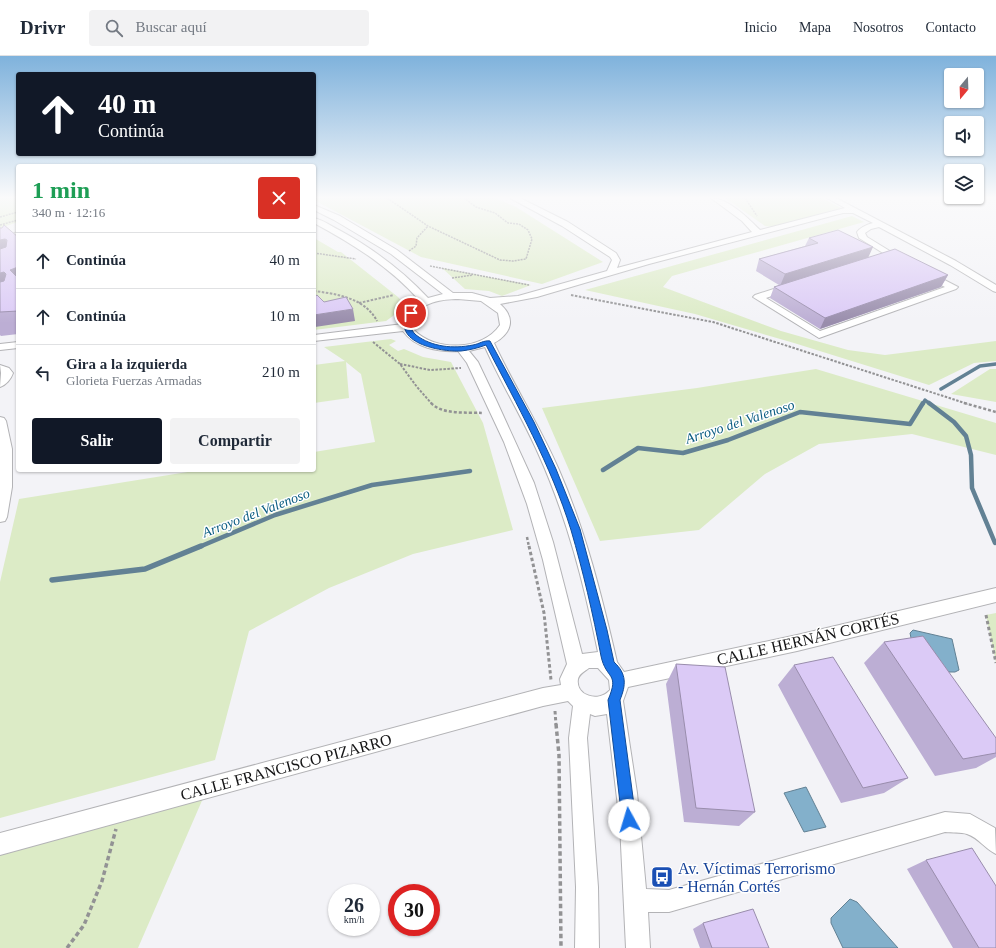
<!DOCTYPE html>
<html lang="es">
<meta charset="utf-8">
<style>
:root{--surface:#fff;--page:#f2f2f3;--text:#1f2937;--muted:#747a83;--line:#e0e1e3;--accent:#111827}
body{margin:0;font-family:"Times New Roman",serif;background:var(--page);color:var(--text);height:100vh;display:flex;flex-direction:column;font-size:15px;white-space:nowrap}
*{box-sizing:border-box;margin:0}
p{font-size:13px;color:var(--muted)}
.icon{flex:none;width:22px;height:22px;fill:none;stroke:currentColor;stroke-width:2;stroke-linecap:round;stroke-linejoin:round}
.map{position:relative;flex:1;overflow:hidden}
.details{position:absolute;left:16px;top:108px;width:300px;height:308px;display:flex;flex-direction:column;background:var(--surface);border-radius:4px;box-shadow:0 1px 3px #0004}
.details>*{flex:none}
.guide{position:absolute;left:16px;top:16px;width:300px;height:84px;border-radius:4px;box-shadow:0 1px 3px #0004;background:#111827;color:#fff;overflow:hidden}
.needle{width:26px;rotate:199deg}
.fabs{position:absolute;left:944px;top:12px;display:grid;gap:8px}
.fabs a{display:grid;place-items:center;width:40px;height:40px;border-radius:4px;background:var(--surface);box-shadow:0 1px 3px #0004;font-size:20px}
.speed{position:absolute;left:328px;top:828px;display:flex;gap:8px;font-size:20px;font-weight:700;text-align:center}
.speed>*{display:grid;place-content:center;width:52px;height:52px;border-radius:50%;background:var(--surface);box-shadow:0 1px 3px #0004;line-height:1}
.speed small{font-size:10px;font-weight:400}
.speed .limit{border:6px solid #d22;background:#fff;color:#111}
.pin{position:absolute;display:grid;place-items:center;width:34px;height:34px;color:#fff;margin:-17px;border:2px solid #fff;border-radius:50%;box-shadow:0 1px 4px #0007}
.me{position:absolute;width:44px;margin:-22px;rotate:354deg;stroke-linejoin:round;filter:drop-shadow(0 0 3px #0008)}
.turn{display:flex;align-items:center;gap:14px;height:84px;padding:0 16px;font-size:18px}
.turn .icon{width:52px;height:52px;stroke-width:2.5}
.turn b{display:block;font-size:28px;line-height:34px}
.round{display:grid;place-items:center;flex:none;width:42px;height:42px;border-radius:4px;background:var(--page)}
.headline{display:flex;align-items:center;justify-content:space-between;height:68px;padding:0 16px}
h1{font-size:24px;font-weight:700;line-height:30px;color:#1e9e55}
.button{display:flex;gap:8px;margin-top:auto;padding:8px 16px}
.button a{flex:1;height:46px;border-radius:4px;background:var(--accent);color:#fff;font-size:16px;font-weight:700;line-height:46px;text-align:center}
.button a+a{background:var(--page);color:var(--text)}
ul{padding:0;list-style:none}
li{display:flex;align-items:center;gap:12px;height:56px;padding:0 16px;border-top:1px solid var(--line)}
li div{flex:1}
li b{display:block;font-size:15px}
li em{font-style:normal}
header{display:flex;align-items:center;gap:24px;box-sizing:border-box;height:56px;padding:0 20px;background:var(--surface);border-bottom:1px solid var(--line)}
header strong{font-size:19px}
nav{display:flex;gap:22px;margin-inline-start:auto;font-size:14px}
.search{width:280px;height:36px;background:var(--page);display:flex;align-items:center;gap:10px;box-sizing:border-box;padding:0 14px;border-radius:4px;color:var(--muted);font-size:15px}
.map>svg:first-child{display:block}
</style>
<header>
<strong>Drivr</strong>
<div class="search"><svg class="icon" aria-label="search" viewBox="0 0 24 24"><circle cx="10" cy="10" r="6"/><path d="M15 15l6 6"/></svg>Buscar aquí</div>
<nav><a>Inicio</a><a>Mapa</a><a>Nosotros</a><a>Contacto</a></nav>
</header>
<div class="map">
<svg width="996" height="892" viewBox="0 0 996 892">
<rect width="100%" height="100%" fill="#f3f3f7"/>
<path fill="#dcebc6" d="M 0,142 L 18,142 L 18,166 L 0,172 Z
M 314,142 L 495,142 L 516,151 L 603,206 L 542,228 L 421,201 L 314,144 Z
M 725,142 L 822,142 L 841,152 L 772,171 L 765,170 Z
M 852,160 L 864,166 L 672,220 L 663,231 L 781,275 L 848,294 L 885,299 L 996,285 L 996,305 L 974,307 L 929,329 L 794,287 L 695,258 L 585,234 Z
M 314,182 L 338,196 L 341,196 L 398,241 L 403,247 L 393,260 L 386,265 L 314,274 Z
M 442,212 L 531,229 L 502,240 L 489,235 L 465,233 Z
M 391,283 L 396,285 L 389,289 L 398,295 L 404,293 L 423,301 L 451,306 L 483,367 L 513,474 L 413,498 L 329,532 L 249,575 L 215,704 L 0,762 L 0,526 L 19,443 L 200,414 L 314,414 L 314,396 L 375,386 L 361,318 L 346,306 L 349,342 L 314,347 L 314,309 L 345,305 L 324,291 Z
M 816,313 L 996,367 L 996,399 L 912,378 L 819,388 L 765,418 L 699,474 L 600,485 L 542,352 L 697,332 Z
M 990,313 L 996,313 L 996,346 L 951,338 Z
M 996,557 L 996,607 L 986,559 Z
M 204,740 L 138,892 L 0,892 L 0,798 Z"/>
<path fill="#83b0cb" stroke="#628194" d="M 913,574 L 952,583 L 959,614 L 955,616 L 946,616 L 911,582 L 910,577 Z
M 806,731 L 826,771 L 804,776 L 784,737 Z
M 850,843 L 857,846 L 898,892 L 843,892 L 831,867 L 831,862 Z"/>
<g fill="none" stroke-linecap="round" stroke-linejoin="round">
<path stroke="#628194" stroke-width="3.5" d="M 941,333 L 980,310 L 996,308
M 923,348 L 925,344 L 930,348"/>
<path stroke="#628194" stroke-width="4.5" d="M 929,347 L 954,366 L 966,380 L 971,399 L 972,432 L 995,487
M 603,414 L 638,392 L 683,397 L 728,384 L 800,356 L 910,368 L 923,347
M 199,491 L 275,459 L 372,429 L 470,415"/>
<path stroke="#628194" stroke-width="5.5" d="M 52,524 L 145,513 L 201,490"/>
<g stroke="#b3b3b6" stroke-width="2">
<path id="minor" d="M 510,142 L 520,142 L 568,166 L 616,197 L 620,204 L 617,212 L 752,176 L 742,165 L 711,142 C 728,142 748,162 760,174 L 845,152 L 827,142 L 836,142 L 956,205 L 996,229 L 996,236 L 993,235 L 950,209 L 879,171 L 871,173 L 865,177 L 867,181 L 906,205 L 905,207 L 899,207 L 859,182 L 857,176 C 861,171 866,169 873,167 L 853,157 L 843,157 L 649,208 L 537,241 L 500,248 C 516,262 512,277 494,287 C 514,330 540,370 559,414 C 586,476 602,541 617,606 L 624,616 L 797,579 L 996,532 L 996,546 L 797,595 L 628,631 L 623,645 L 637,737 L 646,833 L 669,834 L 945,756 L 970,758 L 995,772 L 996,798 C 985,793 979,782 967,778 C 961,776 952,777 945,776 L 669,856 L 648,856 L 650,892 L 626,892 L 620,768 L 607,658 L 595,660 L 590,658 L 587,682 L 598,831 L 599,892 L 575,892 L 576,831 L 569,682 L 573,650 L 568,645 L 543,650 L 0,799 L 0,777 L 543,632 L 561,629 L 560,623 L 567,608 L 543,504 L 527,448 L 504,386 L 467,307 L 458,295 C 438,296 415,292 403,275 L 314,285 L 314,279 L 403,268 C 403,257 410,250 420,245 C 390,211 353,188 314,167 L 314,162 C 323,164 331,170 339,174 C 372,192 402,214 428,242 L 443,238 L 391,198 L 334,164 L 314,154 L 314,149 L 340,160 L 397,194 L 453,237 L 472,237 L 490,242 L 518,240 L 607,215 L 612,204 L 610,201 L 562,170 ZM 458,243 L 481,245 L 498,257 L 500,269 C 483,295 435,296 414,274 C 414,270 413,265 414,262 C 419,246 444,243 458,243 ZM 485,291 C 501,327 522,361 538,397 C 567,461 584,528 598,596 L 582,598 L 553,486 L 534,427 L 497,346 L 478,306 L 469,295 ZM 589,612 L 598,612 L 609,624 L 610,634 C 599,647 575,640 578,623 C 579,618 585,615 589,612 Z
M 18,176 L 18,182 L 0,188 L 0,182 Z
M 927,215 L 958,231 L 956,233 L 819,282 L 753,241 L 755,239 L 786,229 L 792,229 L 794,231 L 792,233 L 766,242 L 820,275 L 945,231 L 924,220 L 922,218 L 924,216 Z
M 18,286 L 18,292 L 0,294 L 0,288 Z
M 0,309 L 9,312 L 13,317 C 11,323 6,329 0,331 L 1,317 Z
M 0,361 L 4,362 L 6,365 L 12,393 L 12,431 L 7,461 L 5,465 L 0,466 Z"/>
</g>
<path stroke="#929294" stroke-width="1.5" stroke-dasharray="2 1" stroke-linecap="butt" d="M 387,142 L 428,170 L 500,204 L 513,205 L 526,203 L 532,183 L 528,174 L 519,168 L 508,167 L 495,157 L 476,151 L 464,142
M 745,142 L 757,160
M 0,161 L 18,156
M 0,169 L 18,164
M 409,195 L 416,190 L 417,182 L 428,170
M 314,197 L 356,203
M 430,210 L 529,229
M 452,222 L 473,219"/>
<path stroke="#929294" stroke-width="2" stroke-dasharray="2.5 1.5" stroke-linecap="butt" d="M 314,235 C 337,238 365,242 377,265
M 571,239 L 713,266 L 968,348
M 359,247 L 394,239
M 373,286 L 400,308 L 417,331 L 432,348
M 400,308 L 430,314 L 461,312"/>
<path stroke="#929294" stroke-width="2.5" stroke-dasharray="3 2" stroke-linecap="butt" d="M 431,347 C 442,359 467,356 482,357
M 964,347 L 996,356
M 527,481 L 529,491"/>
<path stroke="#929294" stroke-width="3" stroke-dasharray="3.5 2.5" stroke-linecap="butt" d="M 529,490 L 544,557 L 551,624
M 986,559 L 996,607
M 555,655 L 556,669"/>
<path stroke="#929294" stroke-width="3.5" stroke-dasharray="4.5 3" stroke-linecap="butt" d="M 556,668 L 559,699 L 561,892
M 67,892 L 84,869 L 102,825 L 116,773"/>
<use href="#minor" fill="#fff" fill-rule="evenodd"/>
</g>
<path fill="#bcaed4" d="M 0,170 L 1,172 L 18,181 L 18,278 L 1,280 L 0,279 Z
M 809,182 L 869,201 L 948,219 L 941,231 L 820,273 L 770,242 L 774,231 L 779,229 L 756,215 L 759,203 L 805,190 Z
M 884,586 L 996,682 L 996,701 L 976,712 L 935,720 L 864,607 Z
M 676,608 L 755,756 L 739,770 L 684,766 L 666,628 Z
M 794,609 L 908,722 L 884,737 L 841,747 L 778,629 Z
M 926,804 L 996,892 L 953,892 L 907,813 Z
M 703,867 L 769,892 L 700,892 L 693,873 Z"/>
<path fill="#998dac" d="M 5,183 L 18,204 L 0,210 L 0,184 Z
M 873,191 L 868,202 L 780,230 L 785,218 Z
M 18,211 L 18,228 L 10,214 Z
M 4,216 L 18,238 L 0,244 L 0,217 Z
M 948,219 L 941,231 L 820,273 L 825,262 Z
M 353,253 L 355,265 L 315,271 L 314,267 L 314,259 Z"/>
<path fill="#dbcaf6" stroke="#998dac" d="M 4,169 L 18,181 L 18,211 L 10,214 L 18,222 L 18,255 L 0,256 L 0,226 L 4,225 L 6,218 L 4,216 L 0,217 L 0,193 L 6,191 L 7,184 L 5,183 L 0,184 L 0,172 L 2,172 Z
M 838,174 L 873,191 L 785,218 L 759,203 L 818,187 L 809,182 Z
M 895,193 L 948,219 L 825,262 L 774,231 Z
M 317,239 L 324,246 L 346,241 L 353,253 L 314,259 L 314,241 Z
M 923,580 L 996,682 L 996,697 L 963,703 L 884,586 Z
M 833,601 L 908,722 L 863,732 L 794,609 Z
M 676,608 L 725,611 L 755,756 L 696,752 Z
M 972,792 L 996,830 L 996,892 L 979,892 L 926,804 Z
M 753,853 L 769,892 L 712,892 L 703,867 Z"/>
<linearGradient id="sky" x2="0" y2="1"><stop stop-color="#7fb2dc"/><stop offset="0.53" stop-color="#fafafb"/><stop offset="1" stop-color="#fafafb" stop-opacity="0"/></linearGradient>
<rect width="996" height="267" fill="url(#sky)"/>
<path fill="#1a73e8" stroke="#114b97" d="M 411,255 L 414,257 C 410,265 409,273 416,279 C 432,291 453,293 473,289 C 479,288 484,284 490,285 L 534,366 L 556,413 L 580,473 L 607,574 L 614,606 C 627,618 626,629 620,644 L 636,764 L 634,768 L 629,770 L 624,768 L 622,764 L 608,644 C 620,616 606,624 601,600 C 593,558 583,515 571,474 C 551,409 517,349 486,289 C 478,292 470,294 461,295 C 440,296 390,287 408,256 Z"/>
<defs>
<g id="bus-square" transform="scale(1.15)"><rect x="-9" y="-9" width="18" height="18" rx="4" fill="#1a4fb4" stroke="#fff"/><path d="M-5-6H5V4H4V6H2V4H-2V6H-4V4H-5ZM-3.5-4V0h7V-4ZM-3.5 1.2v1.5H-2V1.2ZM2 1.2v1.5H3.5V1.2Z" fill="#fff"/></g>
</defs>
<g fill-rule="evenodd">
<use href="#bus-square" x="662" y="821"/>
</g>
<g text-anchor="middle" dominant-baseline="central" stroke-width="3" stroke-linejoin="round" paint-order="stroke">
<g font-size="14" font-style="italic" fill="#0b5d82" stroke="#fff">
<text transform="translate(740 366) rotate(-18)">Arroyo del Valenoso</text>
<text transform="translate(256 457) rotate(-21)">Arroyo del Valenoso</text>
</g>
<g font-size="16" fill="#141415" stroke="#fff">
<text transform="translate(808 583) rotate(-13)">CALLE HERNÁN CORTÉS</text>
<text transform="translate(286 711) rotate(-15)">CALLE FRANCISCO PIZARRO</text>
</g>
<g font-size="16" fill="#164399" stroke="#fff" text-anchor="start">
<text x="678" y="812">Av. Víctimas Terrorismo<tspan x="678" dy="18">- Hernán Cortés</tspan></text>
</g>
</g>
</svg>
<div class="fabs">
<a><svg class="needle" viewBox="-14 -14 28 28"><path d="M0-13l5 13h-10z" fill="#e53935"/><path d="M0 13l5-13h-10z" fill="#747a83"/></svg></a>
<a><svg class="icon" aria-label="sound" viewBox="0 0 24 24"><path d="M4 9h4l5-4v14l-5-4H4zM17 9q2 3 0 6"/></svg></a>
<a><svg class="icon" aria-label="layers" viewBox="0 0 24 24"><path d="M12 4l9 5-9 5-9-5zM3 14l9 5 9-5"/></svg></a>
</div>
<div class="speed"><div>26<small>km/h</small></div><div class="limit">30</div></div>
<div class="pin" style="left:411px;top:257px;background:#d93025"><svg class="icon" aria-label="arrive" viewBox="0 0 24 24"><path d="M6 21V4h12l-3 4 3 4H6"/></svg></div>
<svg class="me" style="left:629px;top:764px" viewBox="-20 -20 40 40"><circle r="19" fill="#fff"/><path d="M0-13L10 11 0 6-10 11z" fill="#1a73e8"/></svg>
<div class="guide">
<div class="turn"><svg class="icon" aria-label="ahead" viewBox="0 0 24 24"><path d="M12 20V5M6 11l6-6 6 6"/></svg><div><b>40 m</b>Continúa</div></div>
</div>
<section class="details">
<div class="headline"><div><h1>1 min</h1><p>340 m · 12:16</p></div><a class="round" style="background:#d93025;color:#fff"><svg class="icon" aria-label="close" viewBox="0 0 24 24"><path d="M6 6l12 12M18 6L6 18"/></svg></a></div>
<ul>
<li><svg class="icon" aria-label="ahead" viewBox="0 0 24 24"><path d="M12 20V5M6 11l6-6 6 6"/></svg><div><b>Continúa</b></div><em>40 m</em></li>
<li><svg class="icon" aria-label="ahead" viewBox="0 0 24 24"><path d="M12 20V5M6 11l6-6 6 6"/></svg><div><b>Continúa</b></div><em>10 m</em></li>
<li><svg class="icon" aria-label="left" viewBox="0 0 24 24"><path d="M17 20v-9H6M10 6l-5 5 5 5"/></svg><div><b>Gira a la izquierda</b><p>Glorieta Fuerzas Armadas</p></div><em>210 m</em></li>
</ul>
<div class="button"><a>Salir</a><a>Compartir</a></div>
</section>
</div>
